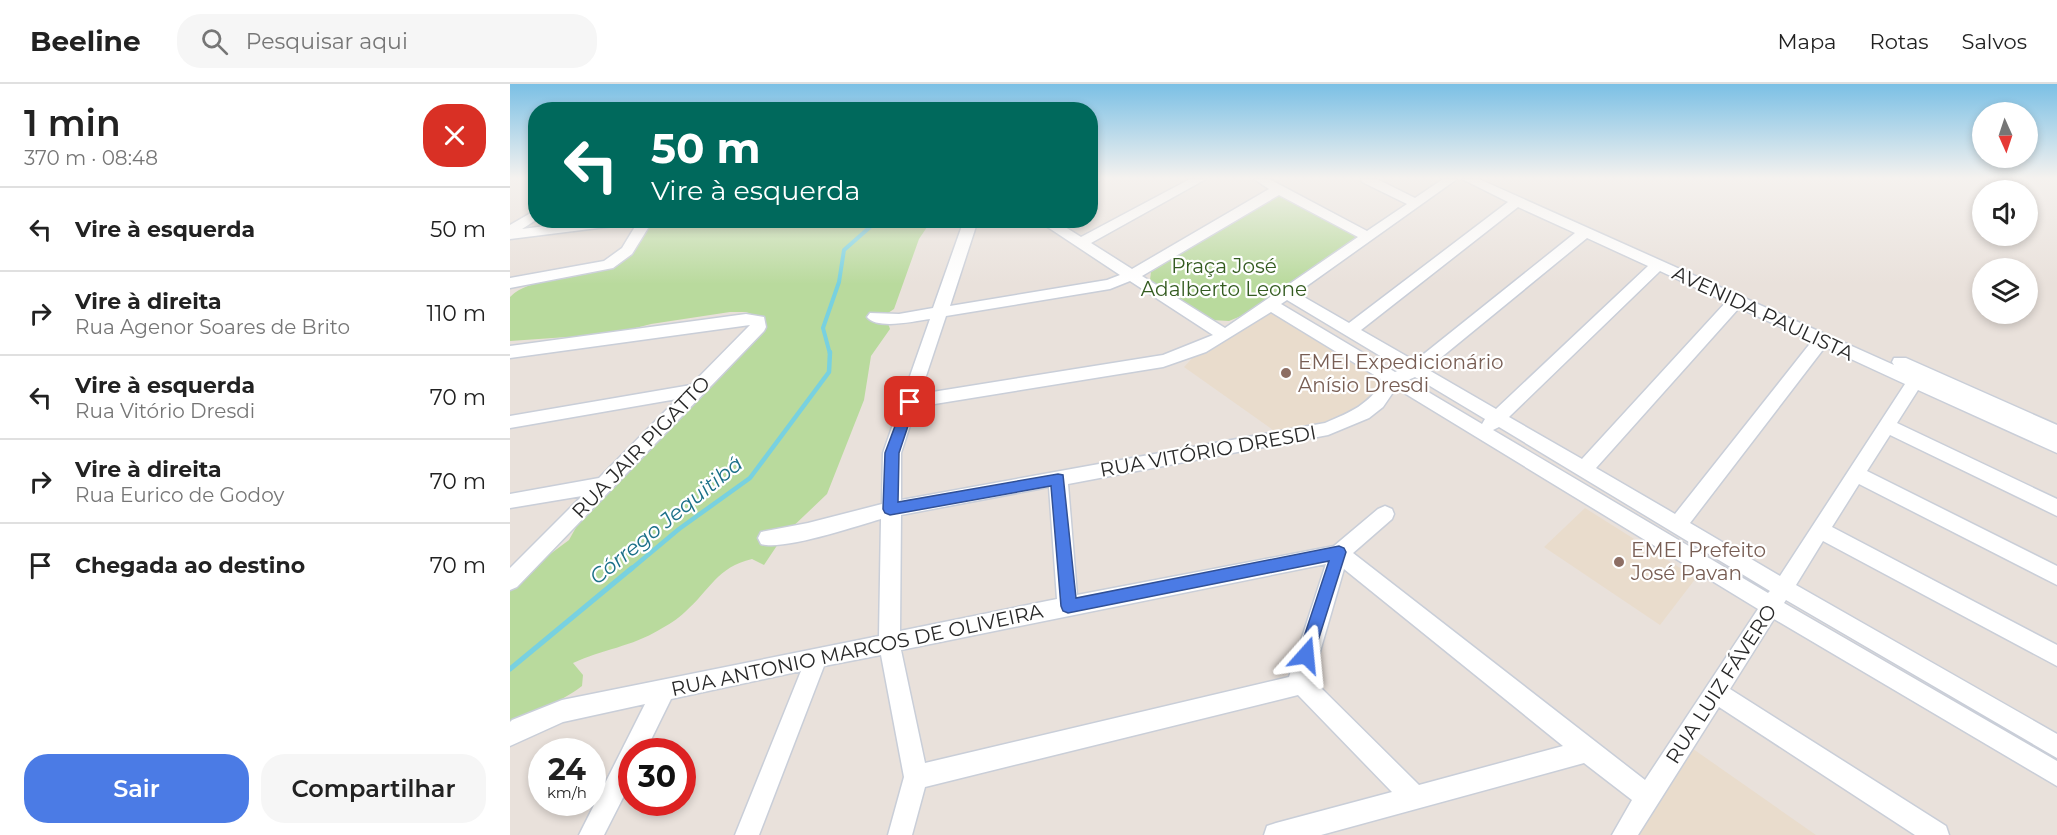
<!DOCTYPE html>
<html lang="pt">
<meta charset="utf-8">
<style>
:root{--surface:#fff;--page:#f6f6f6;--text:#222;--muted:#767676;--line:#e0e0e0;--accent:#4b7be5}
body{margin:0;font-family:Montserrat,sans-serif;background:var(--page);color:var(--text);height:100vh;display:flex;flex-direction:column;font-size:22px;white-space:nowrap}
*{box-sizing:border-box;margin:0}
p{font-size:20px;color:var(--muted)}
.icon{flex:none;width:33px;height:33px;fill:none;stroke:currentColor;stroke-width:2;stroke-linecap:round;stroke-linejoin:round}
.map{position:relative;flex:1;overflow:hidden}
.sheet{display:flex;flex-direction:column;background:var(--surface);width:510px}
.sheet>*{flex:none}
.top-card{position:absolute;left:18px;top:18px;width:570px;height:126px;border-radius:24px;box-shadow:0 3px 9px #0003;background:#00695c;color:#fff;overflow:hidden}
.needle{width:39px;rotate:177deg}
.controls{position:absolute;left:1462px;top:18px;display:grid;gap:12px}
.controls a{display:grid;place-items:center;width:66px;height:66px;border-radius:50%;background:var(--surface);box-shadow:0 3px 9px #0003;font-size:30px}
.speed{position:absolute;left:18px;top:654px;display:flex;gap:12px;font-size:30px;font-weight:700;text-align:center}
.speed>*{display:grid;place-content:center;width:78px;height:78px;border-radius:50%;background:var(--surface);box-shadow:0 3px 9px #0003;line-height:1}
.speed small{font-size:15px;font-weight:400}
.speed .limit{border:9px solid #d22;background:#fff;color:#111}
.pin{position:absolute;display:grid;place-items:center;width:51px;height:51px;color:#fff;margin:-26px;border-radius:12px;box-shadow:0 3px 9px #0006}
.me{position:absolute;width:66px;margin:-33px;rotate:18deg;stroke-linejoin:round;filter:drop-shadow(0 0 4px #0008)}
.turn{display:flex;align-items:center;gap:21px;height:126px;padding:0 24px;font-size:27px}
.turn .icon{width:78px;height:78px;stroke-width:2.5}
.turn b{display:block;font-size:42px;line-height:51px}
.round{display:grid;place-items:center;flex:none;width:63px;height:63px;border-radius:24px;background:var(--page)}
.headline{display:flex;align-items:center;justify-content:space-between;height:102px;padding:0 24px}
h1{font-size:36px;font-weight:600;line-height:45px}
.cta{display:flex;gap:12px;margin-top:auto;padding:12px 24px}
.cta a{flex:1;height:69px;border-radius:24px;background:var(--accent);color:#fff;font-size:24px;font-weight:600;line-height:69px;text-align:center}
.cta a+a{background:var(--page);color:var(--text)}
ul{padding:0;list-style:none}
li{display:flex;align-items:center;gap:18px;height:84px;padding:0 24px;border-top:2px solid var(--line)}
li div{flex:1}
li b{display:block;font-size:22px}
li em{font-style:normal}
header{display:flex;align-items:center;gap:36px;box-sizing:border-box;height:84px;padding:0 30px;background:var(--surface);border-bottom:2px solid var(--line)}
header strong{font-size:28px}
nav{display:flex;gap:33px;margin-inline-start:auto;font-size:21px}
.search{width:420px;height:54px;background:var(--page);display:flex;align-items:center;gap:15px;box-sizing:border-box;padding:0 21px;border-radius:24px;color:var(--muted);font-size:22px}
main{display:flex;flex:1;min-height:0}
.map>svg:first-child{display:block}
</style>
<header>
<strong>Beeline</strong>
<div class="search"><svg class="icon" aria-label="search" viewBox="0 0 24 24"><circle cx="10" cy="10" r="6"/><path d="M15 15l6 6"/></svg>Pesquisar aqui</div>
<nav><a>Mapa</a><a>Rotas</a><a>Salvos</a></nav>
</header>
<main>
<section class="sheet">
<div class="headline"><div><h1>1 min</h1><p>370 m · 08:48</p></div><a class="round" style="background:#d93025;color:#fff"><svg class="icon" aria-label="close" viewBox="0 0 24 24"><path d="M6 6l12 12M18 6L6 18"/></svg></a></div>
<ul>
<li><svg class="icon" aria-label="left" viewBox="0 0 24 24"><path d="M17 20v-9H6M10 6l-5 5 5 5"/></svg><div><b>Vire à esquerda</b></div><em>50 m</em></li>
<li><svg class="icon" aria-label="right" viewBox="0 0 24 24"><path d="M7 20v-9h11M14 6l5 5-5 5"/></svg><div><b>Vire à direita</b><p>Rua Agenor Soares de Brito</p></div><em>110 m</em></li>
<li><svg class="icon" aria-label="left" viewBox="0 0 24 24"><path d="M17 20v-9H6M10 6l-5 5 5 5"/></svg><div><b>Vire à esquerda</b><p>Rua Vitório Dresdi</p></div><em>70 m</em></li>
<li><svg class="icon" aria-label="right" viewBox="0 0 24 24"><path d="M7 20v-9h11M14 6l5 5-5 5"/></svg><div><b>Vire à direita</b><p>Rua Eurico de Godoy</p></div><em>70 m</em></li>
<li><svg class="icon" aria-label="arrive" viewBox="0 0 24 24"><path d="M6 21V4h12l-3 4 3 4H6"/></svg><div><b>Chegada ao destino</b></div><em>70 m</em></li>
</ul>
<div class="cta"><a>Sair</a><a>Compartilhar</a></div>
</section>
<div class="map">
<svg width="1547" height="751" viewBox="0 0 1547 751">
<rect width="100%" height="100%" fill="#e9e1db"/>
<path fill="#e9dccc" d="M 761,223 L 881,295 L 865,317 L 817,342 L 770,351 L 674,283 L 686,270 Z
M 1075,424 L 1186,494 L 1150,541 L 1034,463 Z
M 1176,660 L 1306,751 L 1116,751 Z"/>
<path fill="#b9da9d" d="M 766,112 L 773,112 L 844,150 L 845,154 L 731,232 L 719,237 L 702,236 L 640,196 L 641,188 Z
M 142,137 L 421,137 L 409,155 L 384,225 L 375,231 L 380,245 L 361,272 L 354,316 L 317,410 L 274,451 L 254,481 L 242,475 C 207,483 200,506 175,528 C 168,535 158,541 149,546 C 123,562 91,566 63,579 L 73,591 L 72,602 C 49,620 21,627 0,646 L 0,500 L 59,456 L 74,429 L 115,380 L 160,346 L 177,314 L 235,267 L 256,241 L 255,235 L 236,228 L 220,228 L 141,240 L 114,247 L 89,258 L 57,253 L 0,257 L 0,213 C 11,202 24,200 38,197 C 92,188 113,187 142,137 Z"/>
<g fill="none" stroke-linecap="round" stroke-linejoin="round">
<path stroke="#78d1e0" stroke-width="4" d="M 320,270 L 313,244 L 329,198 L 334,166 L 368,136"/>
<path stroke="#78d1e0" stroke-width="4.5" d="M 120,486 L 169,445 L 240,394 L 319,288 L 320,268"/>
<path stroke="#78d1e0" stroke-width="5" d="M 0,585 L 122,484"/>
<g stroke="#c9ced8" stroke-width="3">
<path id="minor" d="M 580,95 L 593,95 L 580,101 Z
M 680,95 L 696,95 L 581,159 L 622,185 L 759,105 L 744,95 L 759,95 L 857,147 L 897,120 L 852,98 L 851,95 L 867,95 L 905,114 L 933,95 L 947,95 L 787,209 L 839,239 L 998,118 L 952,95 L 969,95 L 1384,281 L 1382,278 L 1384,274 L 1396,274 L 1547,341 L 1547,369 L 1408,306 L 1387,339 L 1547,415 L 1547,432 L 1380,351 L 1357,387 L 1547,482 L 1547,501 L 1349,400 L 1322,443 L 1547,561 L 1547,582 L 1313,457 L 1286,501 L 1547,650 L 1547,674 L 1276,516 L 1274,519 L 1547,677 L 1547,702 L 1264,535 L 1220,605 L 1436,742 L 1439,751 L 1405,751 L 1209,623 L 1128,751 L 1102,751 L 1122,716 L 1074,679 L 811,751 L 754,751 L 757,742 L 766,739 L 882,708 L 788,611 L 415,703 L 402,751 L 378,751 L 394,693 L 371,571 L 314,582 L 249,751 L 225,751 L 291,587 L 161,615 L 135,668 L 122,668 L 122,696 L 94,751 L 69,751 L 135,620 L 53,638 L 0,662 L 0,638 L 2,636 L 52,616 L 369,552 L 371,435 C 346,442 273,467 251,460 L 248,454 L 251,448 L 298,439 L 372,420 L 373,369 L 420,235 C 405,237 367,246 357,233 L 360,229 L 389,230 L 423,224 L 454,136 L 468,136 L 440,222 L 597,196 L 610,191 L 527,136 L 544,136 L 571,153 ZM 769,111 L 848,153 L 715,244 L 632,192 ZM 1008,123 L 1065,149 L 905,277 L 851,246 ZM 1077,154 L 1138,182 L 986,325 L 917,285 ZM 1150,187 L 1216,218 L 1072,375 L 999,333 ZM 620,197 L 703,251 L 653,271 L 410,310 L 436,232 L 600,205 ZM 777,216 L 892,285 L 885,288 L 771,220 ZM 1229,224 L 1302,257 L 1165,430 L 1086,384 ZM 761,228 L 874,297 C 856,322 843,327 815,339 L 391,416 L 391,369 L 406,323 L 653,283 L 696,268 ZM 1315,263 L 1395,300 L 1270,492 L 1180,439 ZM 905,293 L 975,335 L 972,340 L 898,296 ZM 886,304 L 1248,525 L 1135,696 L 843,469 L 882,435 L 884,430 L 882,425 L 875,422 L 868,425 L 824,462 L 567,511 L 558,400 L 818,351 L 859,334 L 873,323 ZM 989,343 L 1260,507 L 1258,509 L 983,346 ZM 539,403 L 547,515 L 390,547 L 391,431 ZM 816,480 L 779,593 L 415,679 L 391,566 ZM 834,485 L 1053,662 L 909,701 L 802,595 Z
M 26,126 L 26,136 L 12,145 L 83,136 L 127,136 L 120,140 L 0,155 L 0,141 Z
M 129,136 L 143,136 L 122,170 L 103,184 L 0,204 L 0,194 L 94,177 L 112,164 Z
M 236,230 L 254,233 L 256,243 L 254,247 L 7,503 L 0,506 L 0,484 L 72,412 L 0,424 L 0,410 L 89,394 L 167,315 L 0,344 L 0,332 L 181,301 L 240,241 L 0,274 L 0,262 Z"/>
</g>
<use href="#minor" fill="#fff" fill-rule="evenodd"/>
</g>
<linearGradient id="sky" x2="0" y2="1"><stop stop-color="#7bc0e5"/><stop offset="0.47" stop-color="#f5f2ef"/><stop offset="1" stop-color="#f5f2ef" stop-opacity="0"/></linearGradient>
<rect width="1547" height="200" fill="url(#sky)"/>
<path fill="#4b7be5" stroke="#315095" stroke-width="1.5" d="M 400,313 L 406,318 L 389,369 L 388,418 L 548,390 L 553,391 L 566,514 L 829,462 L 834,464 L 836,468 L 802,576 L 796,578 L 791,576 L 788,571 L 819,477 L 558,529 L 553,527 L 551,522 L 541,402 L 380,431 L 375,429 L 373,425 L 375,369 L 394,318 Z"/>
<g fill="#8d6e63" stroke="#fff" stroke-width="2">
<circle cx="776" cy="289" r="6"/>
<circle cx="1109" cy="478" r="6"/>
</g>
<g text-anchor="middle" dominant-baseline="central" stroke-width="4.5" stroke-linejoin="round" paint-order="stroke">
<g font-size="20" fill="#345c21" stroke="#fff">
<text x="714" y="182">Praça José<tspan x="714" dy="23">Adalberto Leone</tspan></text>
</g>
<g font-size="20" fill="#282828" stroke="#fff">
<text transform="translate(1253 229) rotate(25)">AVENIDA PAULISTA</text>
<text transform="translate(131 363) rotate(-46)">RUA JAIR PIGATTO</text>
<text transform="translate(698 367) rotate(-10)">RUA VITÓRIO DRESDI</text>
<text transform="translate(347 566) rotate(-12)">RUA ANTONIO MARCOS DE OLIVEIRA</text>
<text transform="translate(1211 600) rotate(-57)">RUA LUIZ FÁVERO</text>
</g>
<g font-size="20" fill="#785e54" stroke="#fff" text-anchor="start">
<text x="788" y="278">EMEI Expedicionário<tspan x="788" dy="23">Anísio Dresdi</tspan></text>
<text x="1121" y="466">EMEI Prefeito<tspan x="1121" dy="23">José Pavan</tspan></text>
</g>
<g font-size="21" font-style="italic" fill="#1b7088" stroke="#fff">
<text transform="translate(156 436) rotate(-39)">Córrego Jequitibá</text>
</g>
</g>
</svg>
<div class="controls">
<a><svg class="needle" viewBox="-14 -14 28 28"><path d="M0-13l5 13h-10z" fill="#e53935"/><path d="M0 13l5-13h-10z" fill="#767676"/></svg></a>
<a><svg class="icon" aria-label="sound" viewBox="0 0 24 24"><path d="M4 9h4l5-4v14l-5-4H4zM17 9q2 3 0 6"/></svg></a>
<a><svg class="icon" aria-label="layers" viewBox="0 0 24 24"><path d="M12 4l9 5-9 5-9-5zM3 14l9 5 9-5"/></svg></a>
</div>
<div class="speed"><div>24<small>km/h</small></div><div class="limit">30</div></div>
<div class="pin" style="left:400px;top:318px;background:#d93025"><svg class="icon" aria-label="arrive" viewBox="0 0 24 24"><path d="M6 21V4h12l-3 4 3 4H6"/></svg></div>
<svg class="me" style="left:796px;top:571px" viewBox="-20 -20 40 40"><path d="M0-17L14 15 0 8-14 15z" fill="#4b7be5" stroke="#fff" stroke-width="4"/></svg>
<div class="top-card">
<div class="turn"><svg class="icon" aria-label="left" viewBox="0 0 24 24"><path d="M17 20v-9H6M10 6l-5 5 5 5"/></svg><div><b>50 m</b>Vire à esquerda</div></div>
</div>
</div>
</main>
